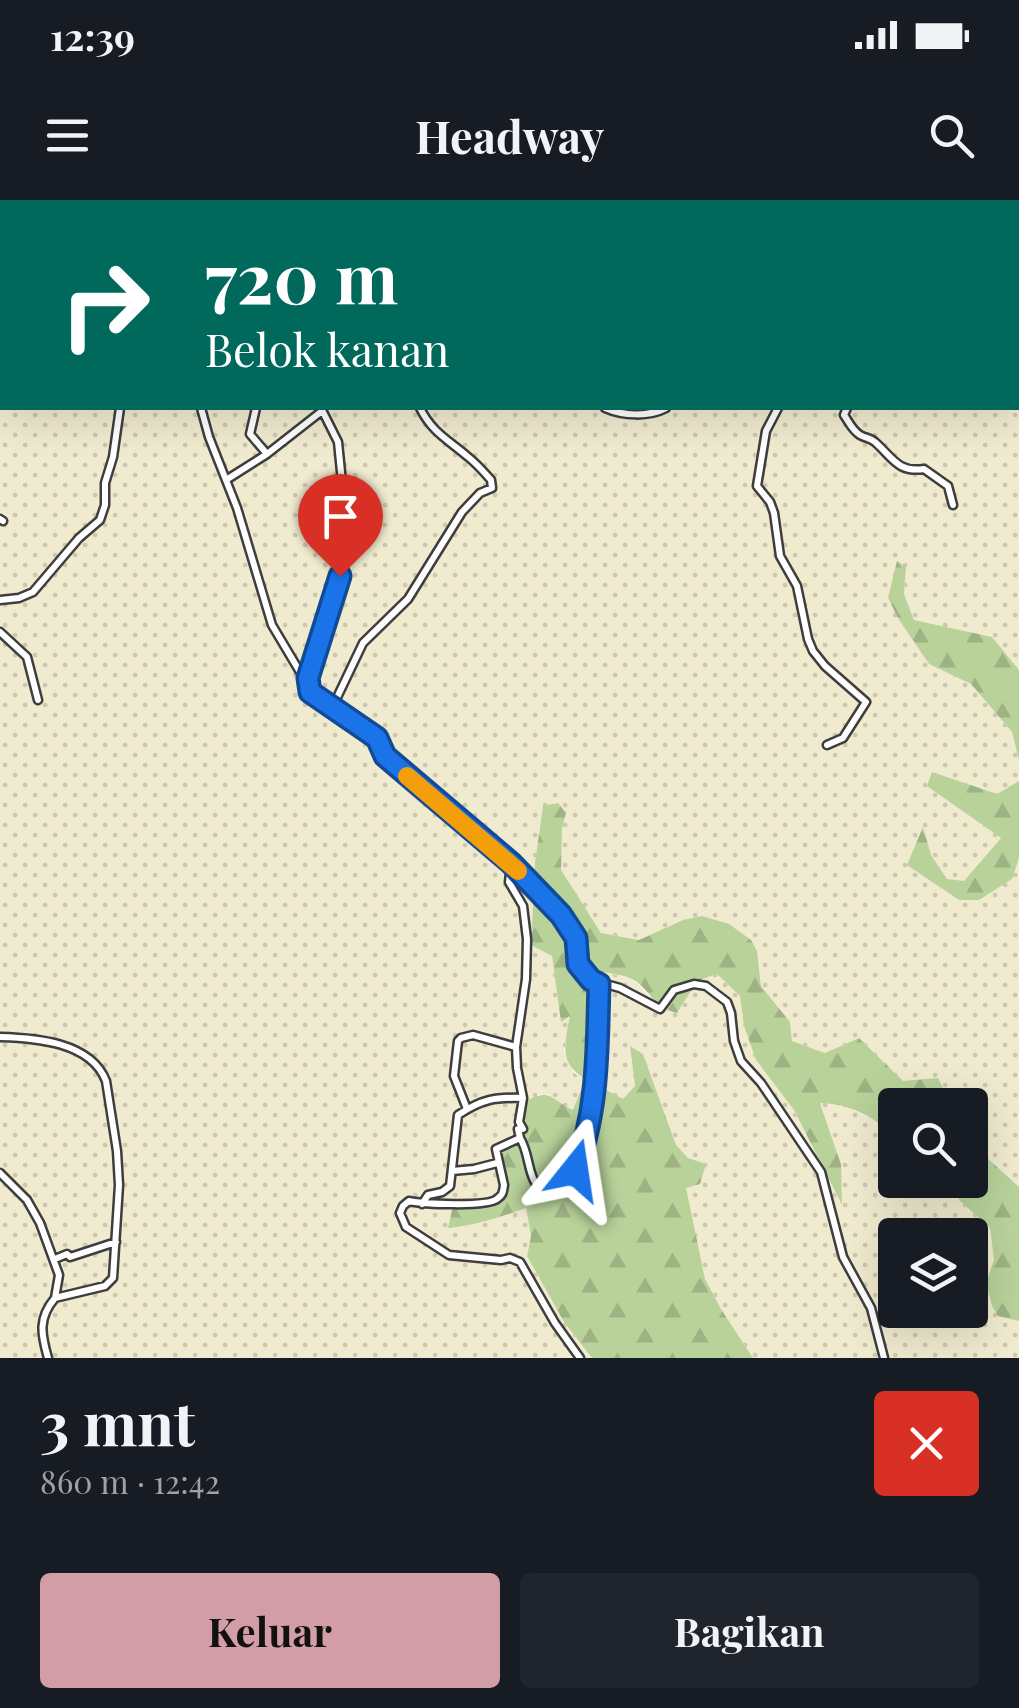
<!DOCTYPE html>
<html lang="id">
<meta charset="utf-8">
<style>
:root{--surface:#171b24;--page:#20242c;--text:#f1f3f6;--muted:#9ea1a6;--accent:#d29da6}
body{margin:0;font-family:"Playfair Display",serif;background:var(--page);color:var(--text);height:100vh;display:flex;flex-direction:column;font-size:38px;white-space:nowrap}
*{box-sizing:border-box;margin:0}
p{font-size:32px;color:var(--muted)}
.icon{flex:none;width:55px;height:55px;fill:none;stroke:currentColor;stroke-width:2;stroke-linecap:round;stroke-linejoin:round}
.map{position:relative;height:1158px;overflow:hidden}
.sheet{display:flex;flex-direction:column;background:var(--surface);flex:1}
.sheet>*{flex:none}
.banner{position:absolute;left:0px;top:0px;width:1020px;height:210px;box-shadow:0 10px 40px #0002;background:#00695c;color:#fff;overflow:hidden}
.tools{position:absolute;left:878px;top:888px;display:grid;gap:20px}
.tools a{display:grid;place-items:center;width:110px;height:110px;border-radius:10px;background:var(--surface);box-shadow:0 10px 40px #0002;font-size:50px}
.pin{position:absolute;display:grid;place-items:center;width:85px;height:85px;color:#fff;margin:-102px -42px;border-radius:50% 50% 50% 0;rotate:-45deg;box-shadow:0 0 10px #0007}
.pin .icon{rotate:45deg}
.me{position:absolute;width:110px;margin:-55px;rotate:15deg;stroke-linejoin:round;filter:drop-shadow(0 0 8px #0008)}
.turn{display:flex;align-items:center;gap:35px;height:210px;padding:0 40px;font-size:45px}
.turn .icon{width:130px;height:130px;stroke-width:2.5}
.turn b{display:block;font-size:70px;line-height:85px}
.round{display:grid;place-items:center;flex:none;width:105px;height:105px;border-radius:10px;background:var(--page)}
.head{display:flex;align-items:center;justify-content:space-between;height:170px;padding:0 40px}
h1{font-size:60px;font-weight:700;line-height:75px}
.primary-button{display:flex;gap:20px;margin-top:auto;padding:20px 40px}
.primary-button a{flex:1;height:115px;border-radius:10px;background:var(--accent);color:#111;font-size:40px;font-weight:700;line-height:115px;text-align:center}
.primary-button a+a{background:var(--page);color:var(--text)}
.status{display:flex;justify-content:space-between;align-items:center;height:70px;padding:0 50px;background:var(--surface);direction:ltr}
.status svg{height:28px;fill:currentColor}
header{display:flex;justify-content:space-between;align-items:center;height:130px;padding:0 40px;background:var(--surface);font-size:45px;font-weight:700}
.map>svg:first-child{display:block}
</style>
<div class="status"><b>12:39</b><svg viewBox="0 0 49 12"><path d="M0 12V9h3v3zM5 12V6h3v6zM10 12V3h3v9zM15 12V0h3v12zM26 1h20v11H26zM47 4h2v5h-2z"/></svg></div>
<header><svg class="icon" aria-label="menu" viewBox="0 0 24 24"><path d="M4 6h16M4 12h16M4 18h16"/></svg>Headway<svg class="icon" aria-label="search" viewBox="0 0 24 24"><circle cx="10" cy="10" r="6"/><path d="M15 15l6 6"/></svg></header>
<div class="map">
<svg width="1019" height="1158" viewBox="0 0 1019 1158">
<defs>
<pattern id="farmland-dots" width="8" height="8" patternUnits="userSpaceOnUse" patternTransform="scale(2.5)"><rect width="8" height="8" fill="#f0eacf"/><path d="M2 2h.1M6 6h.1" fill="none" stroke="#ccc7b0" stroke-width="1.8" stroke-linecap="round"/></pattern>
<pattern id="forest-firs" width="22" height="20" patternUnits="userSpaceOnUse" patternTransform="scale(2.5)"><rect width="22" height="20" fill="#b8d29a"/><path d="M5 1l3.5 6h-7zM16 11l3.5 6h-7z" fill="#9db383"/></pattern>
</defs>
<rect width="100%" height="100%" fill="#fdf8ec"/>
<path fill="url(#farmland-dots)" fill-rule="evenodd" d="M 0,0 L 1019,0 L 1019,470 L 991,437 L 914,420 L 904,394 L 906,367 L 888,398 L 929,464 L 971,484 L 1012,532 L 1019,561 L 1019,581 L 997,594 L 928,586 L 1001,638 L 964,682 L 946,679 L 931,655 L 908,665 L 959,700 L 1019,661 L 1019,658 L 1019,987 L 984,956 L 981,980 L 970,962 L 970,905 L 952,905 L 938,878 L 903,882 L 859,838 L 825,853 L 792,841 L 790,822 L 761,786 L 757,751 L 683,720 L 639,740 L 601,733 L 560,670 L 562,629 L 566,613 L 557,603 L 543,607 L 535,662 L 531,744 L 552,756 L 561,821 L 571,815 L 564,851 L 574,873 L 585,879 L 573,910 L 556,902 L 549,895 L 538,894 L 524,936 L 507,942 L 503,993 L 449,1027 L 464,1027 L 526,1008 L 531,1036 L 527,1056 L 564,1122 L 592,1158 L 0,1158 ZM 2,2 L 1018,2 L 1018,208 L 2,208 Z
M 603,772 L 629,778 L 637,783 L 649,797 L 717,774 L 740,796 L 744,826 L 756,860 L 794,910 L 840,1002 L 841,963 L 820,902 L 842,903 L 882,925 L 895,937 L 895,980 L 951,980 L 959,1000 L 990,1028 L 994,1060 L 987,1083 L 992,1106 L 1019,1121 L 1019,1158 L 753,1158 L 721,1109 L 705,1079 L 685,988 L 688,958 L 676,945 L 643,854 L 630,847 L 635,886 L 623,900 L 606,890 L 605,846 L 609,808 L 599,783 ZM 895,1035 L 970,1035 L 970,1110 L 895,1110 Z"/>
<path fill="url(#forest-firs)" d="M 897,361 L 906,367 L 904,394 L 914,420 L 992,437 L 1019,470 L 1019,561 L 1012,532 L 971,484 L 929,464 L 898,418 L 888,398 Z
M 932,572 L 997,594 L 1019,581 L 1019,658 L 1012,679 L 979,700 L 959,700 L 907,665 L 923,627 L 931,655 L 947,679 L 964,681 L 1001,638 L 927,586 Z
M 558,603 L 566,613 L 562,629 L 561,670 L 601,733 L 639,740 L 683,720 L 702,716 L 729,724 L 751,740 L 757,751 L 761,786 L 790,822 L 792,841 L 825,853 L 859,838 L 903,881 L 938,878 L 952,905 L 895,905 L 895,937 C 874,917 849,903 820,903 L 841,964 L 842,1005 L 794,910 L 756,860 L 744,826 L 740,796 L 717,774 L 697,781 L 677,813 C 654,807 653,795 637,782 C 628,775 615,775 604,772 L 599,783 L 609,808 L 605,846 L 606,890 L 623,899 L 635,886 L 630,846 L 643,854 L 676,945 L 688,958 L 706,964 L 700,984 L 686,988 L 705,1079 L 721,1109 L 753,1158 L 592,1158 L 564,1122 L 527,1056 L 531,1036 L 526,1008 C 504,1016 471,1027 448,1028 L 452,1010 L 459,999 L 487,1001 L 503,993 L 499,955 L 512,939 L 524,935 L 525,902 C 550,887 550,899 573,910 L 585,879 C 558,862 565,844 570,816 L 561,822 L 552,756 L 531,745 L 535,662 L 543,606 Z
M 984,955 L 1019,987 L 1019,1121 L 998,1116 L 992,1106 L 986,1083 L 994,1060 L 990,1028 L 959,1000 L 951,980 L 970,980 L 970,962 L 981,978 Z"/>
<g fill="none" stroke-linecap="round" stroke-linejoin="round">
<g stroke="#3e3e3e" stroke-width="11">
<path id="minor" d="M 130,0 L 131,2
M 1018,51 L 1019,51
M 1018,139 L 1019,143
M 201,208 L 209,237 L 237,308 L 272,425 L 303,477 L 307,478 L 310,491 L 377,538 L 385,556 L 511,663 L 561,715 L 576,738 L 576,761 L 591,780 L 620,788 L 660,809 L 674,790 L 694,784 L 706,786 L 727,802 L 731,813 L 734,841 L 741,861 L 761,883 L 821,972 L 843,1057 L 871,1108 L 884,1158
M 256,208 L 250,234 L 267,254
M 605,208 C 623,216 649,217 666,208
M 778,208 L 766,231 L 757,286 L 770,302 L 774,313 L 780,356 L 797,386 L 808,439 L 813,451 L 825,466 L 866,502 L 843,538 L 827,545
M 847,208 L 844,215 C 849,222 852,230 860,235 C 867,239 869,237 875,242 C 893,258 898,273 924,269 L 948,286 L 953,305
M 226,280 L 267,254 L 322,211
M 0,319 L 3,321
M 0,400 L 19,398 L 33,392 L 79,338 L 100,320 L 105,305 L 105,283 L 113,257 L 120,208
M 0,432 L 27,457 L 38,500
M 307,478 L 341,372 L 355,336 L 352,308 L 342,282 L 338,242 L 321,208
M 332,508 L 363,443 L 408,399 L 462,312 L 480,293 L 492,288 L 491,280 C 484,272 476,263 467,256 C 447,239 432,232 420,208
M 511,664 L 509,682 L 523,706 L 527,739 L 526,779 L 516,847 L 517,868 L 523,898 L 519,922 L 523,929 L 518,929 L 520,938 L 496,949 L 504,985 C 503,992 503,995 497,999 C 487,1007 423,1004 409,1001 L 403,1006 L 400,1013 L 406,1027 L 449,1055 L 501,1060 L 510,1058 L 520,1062 L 555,1123 L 580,1158
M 0,837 C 36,838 91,842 106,881 L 117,951 L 119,985 L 113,1078 L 105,1086 L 55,1098 C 38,1118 41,1134 48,1158
M 467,909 L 454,876 L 458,841 L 461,838 L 473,835 L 516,847
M 520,938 C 532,958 525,980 547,995 C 554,992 562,989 568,983 C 598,949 597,831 599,784
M 452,971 L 474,969 L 497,963
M 0,973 L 27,1000 L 40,1023 L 59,1075 L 55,1098
M 422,1004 L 428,995 L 442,992 L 450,986 L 458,915 C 482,899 495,897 523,898
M 55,1059 L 67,1054 L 70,1057 L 116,1042"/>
</g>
<g stroke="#2d2d2d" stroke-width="14">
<path id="secondary" d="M 0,11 L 2,7"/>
</g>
<use href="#minor" stroke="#fff" stroke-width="6"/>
<use href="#secondary" stroke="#f6e7ad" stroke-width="9"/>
</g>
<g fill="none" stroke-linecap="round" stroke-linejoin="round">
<g stroke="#114b97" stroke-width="25">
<path id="route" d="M 340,376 L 308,478 L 310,492 L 377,538 L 385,556 L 511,663 L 561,715 L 576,738 L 578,764 L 591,780 L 599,784 C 597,845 599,911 575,970"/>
</g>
<use href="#route" stroke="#1a73e8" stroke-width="18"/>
<path stroke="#f59e0b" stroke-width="18" d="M 407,576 L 518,671"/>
</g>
</svg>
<div class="tools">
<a><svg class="icon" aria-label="search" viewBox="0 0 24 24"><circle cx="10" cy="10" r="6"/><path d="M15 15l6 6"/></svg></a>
<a><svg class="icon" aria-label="layers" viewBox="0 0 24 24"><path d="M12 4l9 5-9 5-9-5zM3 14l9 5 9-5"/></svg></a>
</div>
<div class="pin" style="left:340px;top:376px;background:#d93025"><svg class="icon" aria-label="arrive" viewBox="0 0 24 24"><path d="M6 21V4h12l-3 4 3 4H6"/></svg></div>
<svg class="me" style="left:575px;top:970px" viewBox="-20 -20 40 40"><path d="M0-17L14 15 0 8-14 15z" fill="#1a73e8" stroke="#fff" stroke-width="4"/></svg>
<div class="banner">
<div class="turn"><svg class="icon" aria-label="right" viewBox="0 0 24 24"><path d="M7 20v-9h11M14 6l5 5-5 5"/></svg><div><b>720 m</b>Belok kanan</div></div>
</div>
</div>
<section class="sheet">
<div class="head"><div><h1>3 mnt</h1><p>860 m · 12:42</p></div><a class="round" style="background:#d93025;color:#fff"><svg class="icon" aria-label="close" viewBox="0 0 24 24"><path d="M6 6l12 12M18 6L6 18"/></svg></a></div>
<div class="primary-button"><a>Keluar</a><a>Bagikan</a></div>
</section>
